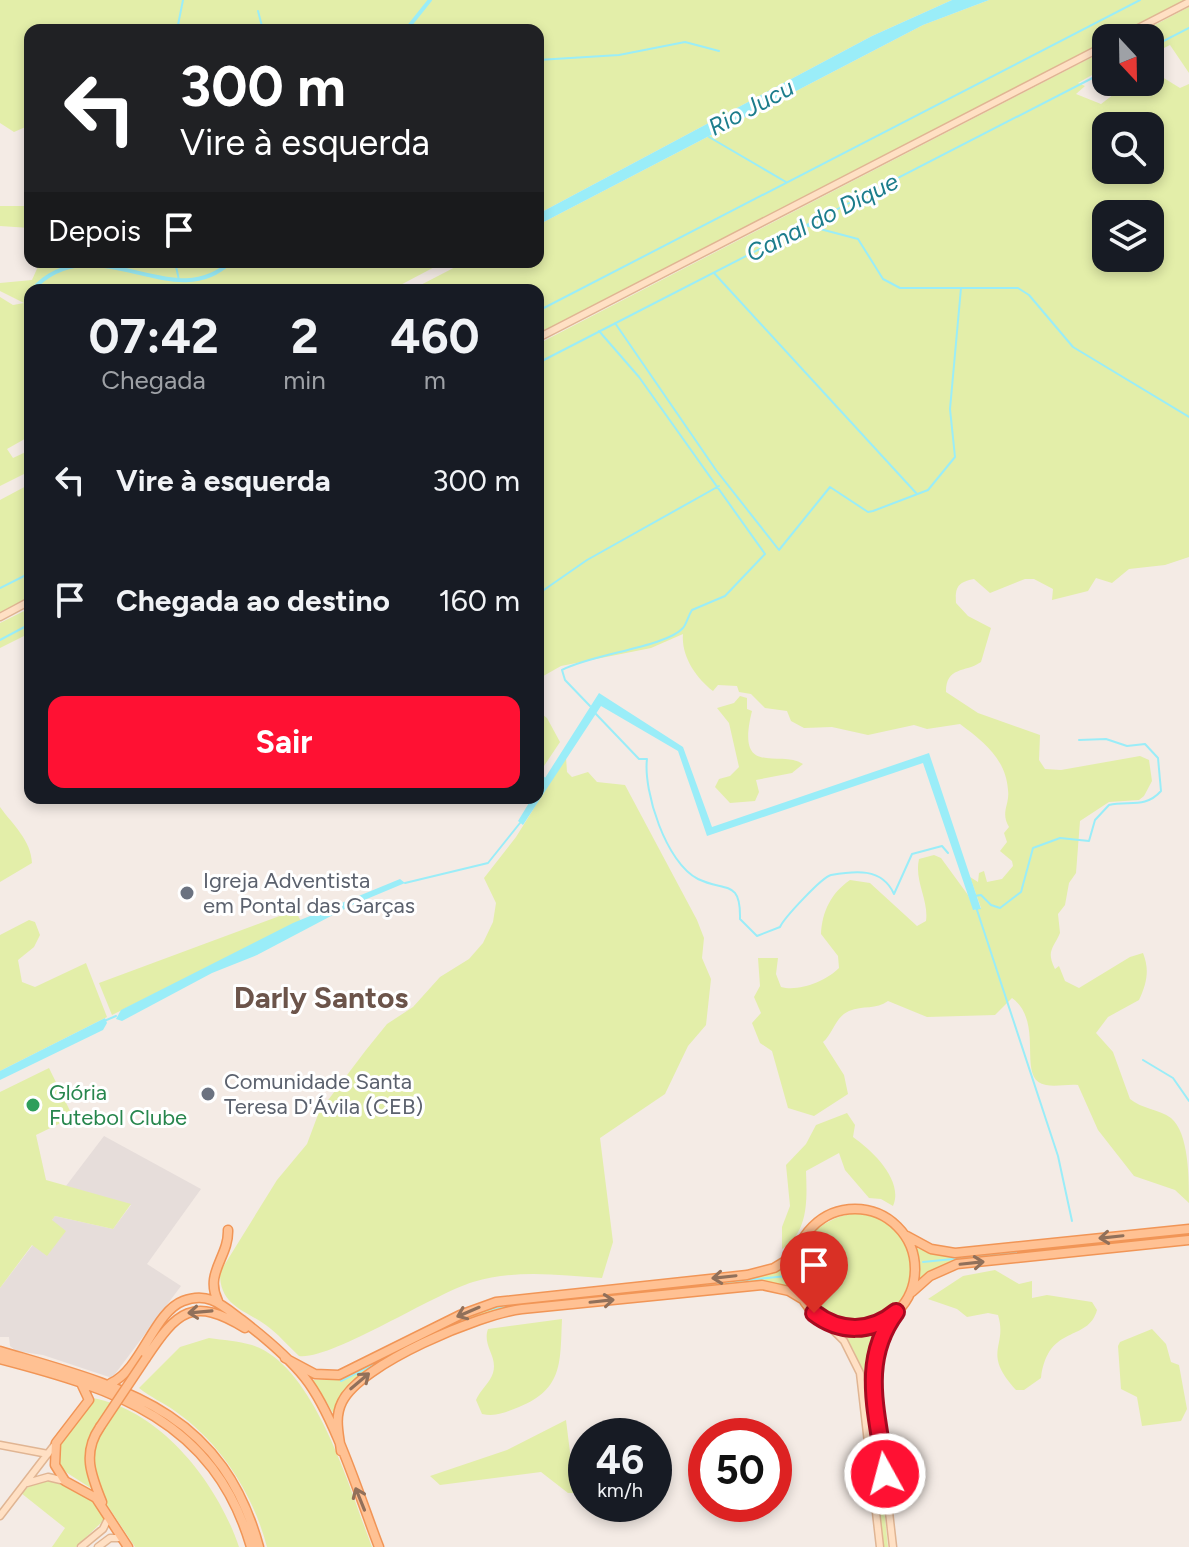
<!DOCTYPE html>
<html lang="pt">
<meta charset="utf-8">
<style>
:root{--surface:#171b24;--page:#20242c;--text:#f1f3f6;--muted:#9ea1a6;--accent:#f13}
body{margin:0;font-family:Figtree,sans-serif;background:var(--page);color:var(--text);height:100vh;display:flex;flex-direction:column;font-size:30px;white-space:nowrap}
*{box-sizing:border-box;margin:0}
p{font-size:26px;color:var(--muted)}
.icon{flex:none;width:44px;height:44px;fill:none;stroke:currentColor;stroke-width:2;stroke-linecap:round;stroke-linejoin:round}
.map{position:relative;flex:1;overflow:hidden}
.panel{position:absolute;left:24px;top:284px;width:520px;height:520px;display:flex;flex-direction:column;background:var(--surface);border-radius:16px;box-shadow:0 4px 12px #0003}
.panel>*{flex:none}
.banner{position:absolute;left:24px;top:24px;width:520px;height:244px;border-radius:16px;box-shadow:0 4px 12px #0003;background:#202124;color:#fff;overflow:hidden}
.needle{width:52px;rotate:158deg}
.tools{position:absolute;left:1092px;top:24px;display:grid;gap:16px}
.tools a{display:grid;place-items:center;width:72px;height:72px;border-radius:16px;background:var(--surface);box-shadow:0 4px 12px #0003;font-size:40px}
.speed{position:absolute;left:568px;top:1418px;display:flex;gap:16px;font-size:40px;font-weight:700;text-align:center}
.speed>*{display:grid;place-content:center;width:104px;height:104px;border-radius:50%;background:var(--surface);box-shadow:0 4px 12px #0003;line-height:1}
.speed small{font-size:20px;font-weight:400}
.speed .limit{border:12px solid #d22;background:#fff;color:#111}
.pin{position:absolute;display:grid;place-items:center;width:68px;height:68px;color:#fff;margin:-82px -34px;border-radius:50% 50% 50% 0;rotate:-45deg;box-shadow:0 0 8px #0007}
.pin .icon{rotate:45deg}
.me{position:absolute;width:88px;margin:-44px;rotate:353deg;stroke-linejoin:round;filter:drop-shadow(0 0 6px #0008)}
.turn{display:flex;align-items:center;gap:28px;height:168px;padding:0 24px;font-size:36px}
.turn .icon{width:104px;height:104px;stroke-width:2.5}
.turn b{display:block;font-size:56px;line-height:68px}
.then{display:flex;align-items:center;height:76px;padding:0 24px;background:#0003;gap:16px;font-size:30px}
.eta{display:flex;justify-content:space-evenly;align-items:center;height:136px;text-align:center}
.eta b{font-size:48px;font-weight:700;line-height:56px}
.button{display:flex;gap:16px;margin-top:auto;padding:16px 24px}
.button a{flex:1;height:92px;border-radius:16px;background:var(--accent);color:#fff;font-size:32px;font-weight:700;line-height:92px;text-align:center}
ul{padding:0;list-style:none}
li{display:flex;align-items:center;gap:24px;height:120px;padding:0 24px}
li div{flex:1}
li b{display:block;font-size:30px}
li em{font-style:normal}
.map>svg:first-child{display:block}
</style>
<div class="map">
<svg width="1189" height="1547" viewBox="0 0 1189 1547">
<rect width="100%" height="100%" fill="#f4ebe5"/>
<path fill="#e6ddda" d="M 104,1136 L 201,1189 L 147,1264 L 181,1286 L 112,1378 L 43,1355 L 16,1351 L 10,1346 L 9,1337 L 0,1337 L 0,1288 L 55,1216 L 113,1229 L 131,1205 L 66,1186 Z"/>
<path fill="#e3eea9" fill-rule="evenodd" d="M 0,0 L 952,0 L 872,36 L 538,214 L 538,30 L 30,30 L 30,125 L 14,132 L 0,123 Z
M 989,0 L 1189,0 L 1116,38 L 1106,38 L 1106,43 L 538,337 L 538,290 L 411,290 L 465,262 L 538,262 L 538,225 L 923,25 Z
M 1189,7 L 1189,73 L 1170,45 L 1150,55 L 1150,38 L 1130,38 Z
M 1106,50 L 1106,67 L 1078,83 L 1085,86 L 1076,94 L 1101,104 L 1130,82 L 1150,82 L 1150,73 L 1154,72 L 1180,88 L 1189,84 L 1189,557 L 1165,565 L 1129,569 L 1112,583 L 1096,578 L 1088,591 L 1052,600 L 1053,589 L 1034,579 L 1025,579 L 990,593 L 974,579 C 958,582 955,587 956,603 L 968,616 L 991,628 L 981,662 C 965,673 946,666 946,692 L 978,713 L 1040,735 L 1039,760 L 1045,769 L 1061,770 L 1140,756 L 1149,760 L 1152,781 L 1144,796 L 1139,800 L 1109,802 L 1080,821 L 1076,873 L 1069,883 L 1065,905 L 1058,914 L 1060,933 C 1053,949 1046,951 1055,969 L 1059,966 L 1065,981 L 1079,988 L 1130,957 L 1143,953 C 1149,968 1148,981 1139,1000 L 1108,1017 L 1096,1033 L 1113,1052 L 1130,1099 C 1142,1109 1159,1109 1171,1118 C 1189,1133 1189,1178 1189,1203 L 1175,1190 L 1134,1176 L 1098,1130 L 1078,1085 C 1067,1084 1056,1087 1046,1085 C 1015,1080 1046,1023 1012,998 L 995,1015 L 927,1017 L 888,1001 C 876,1010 863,1005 849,1011 C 835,1017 833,1034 823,1042 L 844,1075 L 848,1094 L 814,1116 L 788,1108 L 772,1051 L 760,1043 L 752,1023 L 761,1013 L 754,997 L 760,986 L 758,958 L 778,958 L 776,974 L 781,987 C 799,992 826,981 839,968 L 838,956 L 821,934 C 822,912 831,893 850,880 L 870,883 L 917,926 L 926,921 C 929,900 914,881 919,859 L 934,855 L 941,858 L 968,895 L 974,910 L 981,908 L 970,877 L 978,882 L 979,873 L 984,871 L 987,882 L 1002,879 L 1013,866 L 1012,861 L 1000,851 L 1007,842 L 1004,833 L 1009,827 C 1000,812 1010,805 1008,790 C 1006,759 983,741 960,724 L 927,729 L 914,725 L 868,735 L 832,727 L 804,728 L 791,721 L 787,711 L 765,708 L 751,694 L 739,692 L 737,686 L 718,685 L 713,691 C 696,678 681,656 683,634 L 651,648 L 561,666 L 538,679 L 538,344 ZM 1106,126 L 1150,126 L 1150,170 L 1106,170 ZM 1106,214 L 1150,214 L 1150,258 L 1106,258 Z
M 0,206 L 30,206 L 30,228 L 0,226 Z
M 40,262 L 444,262 L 391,290 L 30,290 L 30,436 L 7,449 L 13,458 L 30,450 L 30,471 L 0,486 L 0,297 L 13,305 L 24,303 L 0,291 L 0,283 L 32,280 Z
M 30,484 L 30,601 L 0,616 L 0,500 Z
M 30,608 L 30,633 L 0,648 L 0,623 Z
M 740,696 L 747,698 L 747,709 L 752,711 C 735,779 779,749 803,764 L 792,773 L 756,780 L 759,792 L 755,801 L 730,803 L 715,787 L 719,779 L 730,776 L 739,767 L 729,723 L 717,708 L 734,703 Z
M 538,711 L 547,718 L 560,742 L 538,775 Z
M 566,757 L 567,772 L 572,777 L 588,772 L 597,782 L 625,785 L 697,920 L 704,938 L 702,958 L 711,979 L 706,1025 L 688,1046 L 665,1094 L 600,1138 L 613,1242 L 602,1278 C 559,1275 516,1269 473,1282 C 431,1295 332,1360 299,1356 C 289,1347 281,1337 271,1329 C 248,1310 219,1308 220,1272 L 277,1180 L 307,1144 L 319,1112 L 366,1050 L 387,1024 L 413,1007 L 440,977 L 469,959 L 483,943 L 493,922 L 496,903 L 484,878 L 516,837 Z
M 0,807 C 13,825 31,840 32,863 L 0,882 Z
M 285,914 L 297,914 L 301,921 L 112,1015 L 99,983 Z
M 29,920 L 35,922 L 40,935 L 34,947 L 18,960 L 22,982 L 35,987 L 86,963 L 107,1017 L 0,1071 L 0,935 Z
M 49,1068 L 73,1117 L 36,1135 L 46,1180 L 131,1204 L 113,1229 L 55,1216 L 52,1220 L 66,1231 L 47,1256 L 32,1245 L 0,1288 L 0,1092 Z
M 847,1113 L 855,1125 L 853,1137 C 873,1151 904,1181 893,1206 L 881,1199 L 869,1198 L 845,1170 L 839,1153 L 806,1171 C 807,1199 809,1232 782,1249 L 782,1227 L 790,1206 L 786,1165 L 806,1144 L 816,1125 Z
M 860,1213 C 964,1226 891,1381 813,1305 C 773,1266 812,1215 860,1213 Z
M 1174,1233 L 1175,1239 L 956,1262 L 919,1280 L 913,1247 L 934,1253 Z
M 792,1263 L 792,1289 L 765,1283 L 502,1309 L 459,1324 L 359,1377 L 345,1391 L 335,1416 L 313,1380 L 335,1379 L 492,1305 L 754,1277 Z
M 995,1270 L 1019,1284 L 1032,1281 L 1032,1298 L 1047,1295 L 1092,1302 L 1097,1310 C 1088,1343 1048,1323 1041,1378 L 1024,1390 L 1016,1390 C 981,1351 1008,1348 998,1315 L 988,1313 L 967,1317 L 957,1309 L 928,1299 L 963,1276 Z
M 562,1319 C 560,1361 564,1389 519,1407 C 506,1412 497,1417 482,1414 L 476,1400 C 480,1390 490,1383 493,1373 C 498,1356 482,1346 488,1329 Z
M 883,1329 L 872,1352 L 870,1370 L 888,1547 L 882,1547 L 862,1371 L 853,1349 L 839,1332 L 856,1334 Z
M 1152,1329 L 1166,1344 L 1171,1362 L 1179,1365 L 1187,1409 L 1181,1421 L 1142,1426 L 1137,1397 L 1121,1389 L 1118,1346 L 1120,1342 Z
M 209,1338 C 223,1340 238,1341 252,1345 C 315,1365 350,1490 372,1547 L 267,1547 C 253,1494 221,1443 175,1411 C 164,1403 150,1397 139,1388 L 180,1347 Z
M 93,1398 C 162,1411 218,1484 239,1547 L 135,1547 L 100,1494 L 58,1467 L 59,1445 Z
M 566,1420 L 575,1493 L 568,1493 L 541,1472 L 440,1485 L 430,1476 L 507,1450 Z
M 54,1479 L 84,1490 L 105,1519 L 76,1547 L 52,1547 L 65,1528 L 21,1493 L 36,1481 Z"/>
<path fill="#9aedf8" d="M 952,0 L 989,0 L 923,25 L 538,225 L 538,214 L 872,36 Z
M 599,693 L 683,747 L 712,827 L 929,753 L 981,909 L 973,910 L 923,763 L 707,836 L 678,751 L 601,706 L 523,825 L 518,821 L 532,798 L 538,798 L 538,789 Z
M 400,879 L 405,883 L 350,906 L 257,955 L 212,973 L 122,1021 L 116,1019 L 121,1010 L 293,923 Z
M 105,1018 L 107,1023 L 103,1030 L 0,1080 L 0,1071 Z"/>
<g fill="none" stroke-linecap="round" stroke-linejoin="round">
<path stroke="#9aedf8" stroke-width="2" d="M 258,11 L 263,30
M 177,30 L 183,0
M 1150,48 L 1189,28
M 538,60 L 619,55 L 685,42 L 719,51
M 709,137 L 786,182
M 805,225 L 858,239 L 883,279 L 900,288 L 1018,288 L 1029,295 L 1073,347 L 1189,417
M 175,262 L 179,280
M 714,273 L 917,494
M 538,311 L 1140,0
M 615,323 L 716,470 L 779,550 L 830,487 L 868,512 L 873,511 L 928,490 L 955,457 L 950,409 L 961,288
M 538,363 L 1106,71
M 0,588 L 30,573
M 538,594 L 587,560 L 719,486
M 0,640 L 30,624
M 590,706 L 565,680 L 562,670 C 592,654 666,647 683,628 C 687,623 688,616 692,610 L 725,596 L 765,554 L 639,377 L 599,331
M 595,713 L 639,759 L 647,759 C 643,791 666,863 698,879 C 725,892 741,879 740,919 L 757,936 L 780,927 C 784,918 822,877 831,875 C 854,871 882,867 894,894 L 912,854 L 942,846 L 948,853
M 538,772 L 546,780
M 405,883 L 488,863 L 520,823
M 367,895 L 391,886
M 974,896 L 981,895 L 991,905 L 1000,908 L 1021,892 L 1033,848 L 1060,838 L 1089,841 L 1095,820 L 1109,805 C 1128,800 1145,809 1161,791 L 1158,758 L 1145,744 L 1127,746 L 1106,739 L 1079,740
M 976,907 L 1058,1156 L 1072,1221
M 104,1021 L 116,1016
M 1143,1060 L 1173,1078 L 1189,1101
M 1179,1236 L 1189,1235
M 923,1262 L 1172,1237
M 569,1298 L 787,1276
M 482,1311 L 515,1304
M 428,1336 L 476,1313
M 341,1381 L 390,1356"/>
<path stroke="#9aedf8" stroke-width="4" d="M 406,30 L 430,0
M 32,290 C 93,223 174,317 230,262"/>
<g stroke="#e0b593" stroke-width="9">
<path id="secondary" d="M 1119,38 L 1189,2
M 538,338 L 1106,45
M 0,617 L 30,601
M 821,1318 L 844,1341 L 860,1373 L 880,1547
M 0,1445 L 48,1454
M 27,1483 L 48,1477 L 65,1481
M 0,1516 L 56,1443
M 81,1547 L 103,1529 L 109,1517
M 98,1547 L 110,1538 L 122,1538
M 893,1547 L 873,1371 L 879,1340 L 896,1312"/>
</g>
<g stroke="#f19556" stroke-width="11">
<path id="primary" d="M795 1269a60 60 0 1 1 120 0a60 60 0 1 1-120 0Z
M 907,1236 L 931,1249 L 955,1253 L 1189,1229
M 912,1292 L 930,1276 L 957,1264 L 1189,1240
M 218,1301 C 204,1273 229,1257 228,1230
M 0,1351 C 121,1387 221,1408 259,1547
M 146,1358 C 177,1311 193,1296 245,1328
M 285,1358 L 315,1374 L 339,1375 L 460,1315 L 496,1302 L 747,1275 L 774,1268 L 797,1254
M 0,1359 C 115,1389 214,1420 251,1547
M 81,1383 L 89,1400 L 56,1443 L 55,1465 L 65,1481 L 96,1498 L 128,1547
M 111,1383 C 141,1370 154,1312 183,1301 C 208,1291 222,1305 242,1320 C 264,1337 288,1357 305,1378 C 335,1416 361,1501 379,1547
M 100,1427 C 82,1453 91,1475 102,1502
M 341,1451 C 339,1434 334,1418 342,1402 C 360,1364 480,1314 522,1309 L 762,1285 L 789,1291 L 804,1300"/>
</g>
<use href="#secondary" stroke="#ffe0c4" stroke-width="6"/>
<use href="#primary" stroke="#ffc193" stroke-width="8"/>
<g stroke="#f19556" stroke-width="11" stroke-linecap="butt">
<path id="primary-bridge" d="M 100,1427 L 146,1358"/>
</g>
<use href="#primary-bridge" stroke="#ffc193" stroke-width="8"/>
</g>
<defs><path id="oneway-shaft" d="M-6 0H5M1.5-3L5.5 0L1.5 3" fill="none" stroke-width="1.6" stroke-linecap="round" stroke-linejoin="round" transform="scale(2)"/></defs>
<g stroke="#91705a">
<use href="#oneway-shaft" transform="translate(1111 1237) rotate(174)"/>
<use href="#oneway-shaft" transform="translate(972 1263) rotate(-6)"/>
<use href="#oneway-shaft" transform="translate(724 1277) rotate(174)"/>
<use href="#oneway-shaft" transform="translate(602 1301) rotate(-6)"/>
<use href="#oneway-shaft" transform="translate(200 1312) rotate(175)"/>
<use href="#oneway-shaft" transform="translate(468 1312) rotate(157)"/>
<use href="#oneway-shaft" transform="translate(360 1381) rotate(-40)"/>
<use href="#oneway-shaft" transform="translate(360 1499) rotate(-112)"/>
</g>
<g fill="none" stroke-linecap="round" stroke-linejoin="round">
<g stroke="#a60b21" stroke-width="20">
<path id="route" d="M 814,1313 C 840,1333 871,1333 896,1312 C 858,1363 879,1416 885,1474"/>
</g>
<use href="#route" stroke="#f13" stroke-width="14"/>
</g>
<g fill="#6b7280" stroke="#fff" stroke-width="3">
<circle cx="187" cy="893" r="8"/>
<circle cx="208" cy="1094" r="8"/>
</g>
<circle fill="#2e9e5b" stroke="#fff" stroke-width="3" cx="33" cy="1105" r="8"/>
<g text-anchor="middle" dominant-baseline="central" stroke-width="6" stroke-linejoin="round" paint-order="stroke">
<g font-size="22" fill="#5b616d" stroke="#fff" text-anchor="start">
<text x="203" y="880">Igreja Adventista<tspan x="203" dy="25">em Pontal das Garças</tspan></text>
<text x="224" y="1081">Comunidade Santa<tspan x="224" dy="25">Teresa D'Ávila (CEB)</tspan></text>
</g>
<g font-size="22" fill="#27864d" stroke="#fff" text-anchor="start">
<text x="49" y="1092">Glória<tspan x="49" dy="25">Futebol Clube</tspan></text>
</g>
<g font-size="24" font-style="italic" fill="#1c7d8c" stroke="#fff">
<text transform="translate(751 107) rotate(-28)">Rio Jucu</text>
<text transform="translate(822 217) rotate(-27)">Canal do Dique</text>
</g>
<g font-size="30" font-weight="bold" fill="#6c544a" stroke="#fff">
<text x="321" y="997">Darly Santos</text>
</g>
</g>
</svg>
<div class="tools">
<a><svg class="needle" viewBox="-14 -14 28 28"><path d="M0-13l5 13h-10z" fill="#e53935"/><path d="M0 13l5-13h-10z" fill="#9ea1a6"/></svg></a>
<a><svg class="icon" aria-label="search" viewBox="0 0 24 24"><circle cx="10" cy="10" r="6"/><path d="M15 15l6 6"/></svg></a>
<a><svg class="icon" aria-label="layers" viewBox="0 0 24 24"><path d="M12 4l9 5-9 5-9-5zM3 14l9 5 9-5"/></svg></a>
</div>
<div class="speed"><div>46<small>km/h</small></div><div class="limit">50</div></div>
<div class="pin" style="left:814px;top:1313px;background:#d93025"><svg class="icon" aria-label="arrive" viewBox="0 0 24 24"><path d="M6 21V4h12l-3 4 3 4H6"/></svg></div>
<svg class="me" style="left:885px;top:1474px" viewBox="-20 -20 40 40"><circle r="17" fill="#f13" stroke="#fff" stroke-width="3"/><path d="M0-11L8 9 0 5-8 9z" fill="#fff"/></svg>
<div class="banner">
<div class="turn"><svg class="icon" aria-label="left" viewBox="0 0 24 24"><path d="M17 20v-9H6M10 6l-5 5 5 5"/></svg><div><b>300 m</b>Vire à esquerda</div></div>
<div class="then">Depois<svg class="icon" aria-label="arrive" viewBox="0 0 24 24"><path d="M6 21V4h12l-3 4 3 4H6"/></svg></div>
</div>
<section class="panel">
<div class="eta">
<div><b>07:42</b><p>Chegada</p></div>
<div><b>2</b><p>min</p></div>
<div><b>460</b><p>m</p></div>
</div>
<ul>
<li><svg class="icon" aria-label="left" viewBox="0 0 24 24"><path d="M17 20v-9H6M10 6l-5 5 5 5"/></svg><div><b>Vire à esquerda</b></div><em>300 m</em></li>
<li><svg class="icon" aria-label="arrive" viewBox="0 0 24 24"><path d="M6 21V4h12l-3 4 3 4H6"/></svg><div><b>Chegada ao destino</b></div><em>160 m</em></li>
</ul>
<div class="button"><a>Sair</a></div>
</section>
</div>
